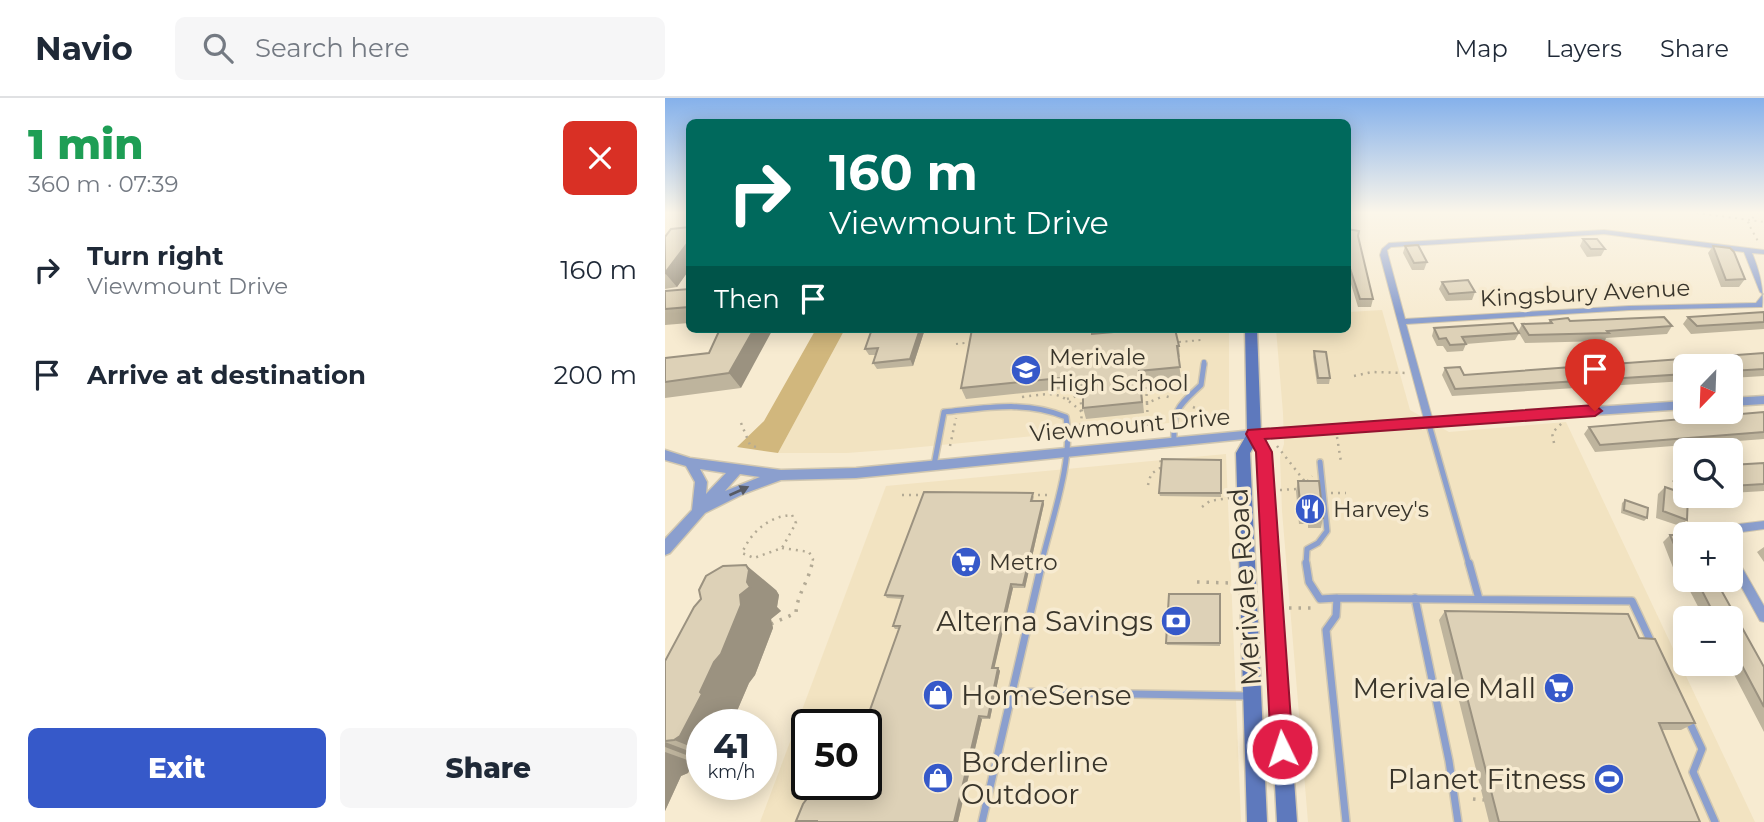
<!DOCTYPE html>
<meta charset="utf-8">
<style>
:root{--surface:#fff;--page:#f6f6f7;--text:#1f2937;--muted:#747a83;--line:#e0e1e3;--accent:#3659c9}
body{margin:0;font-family:Montserrat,sans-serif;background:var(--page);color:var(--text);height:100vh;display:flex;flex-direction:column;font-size:26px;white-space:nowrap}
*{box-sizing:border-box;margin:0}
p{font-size:23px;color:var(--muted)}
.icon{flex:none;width:38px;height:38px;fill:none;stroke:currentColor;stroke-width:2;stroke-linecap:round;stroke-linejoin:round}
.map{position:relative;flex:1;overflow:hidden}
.drawer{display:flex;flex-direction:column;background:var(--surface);width:665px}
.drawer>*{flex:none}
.top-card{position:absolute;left:21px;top:21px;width:665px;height:214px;border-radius:10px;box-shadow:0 4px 18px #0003;background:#00695c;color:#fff;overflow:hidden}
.needle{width:46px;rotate:203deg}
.tools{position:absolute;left:1008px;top:256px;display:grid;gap:14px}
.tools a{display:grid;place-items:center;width:70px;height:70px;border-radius:10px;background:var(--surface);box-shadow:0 4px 18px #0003;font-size:35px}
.speed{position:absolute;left:21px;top:611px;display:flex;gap:14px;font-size:35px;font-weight:700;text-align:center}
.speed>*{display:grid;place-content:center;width:91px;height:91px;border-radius:50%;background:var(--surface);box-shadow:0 4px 18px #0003;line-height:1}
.speed small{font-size:18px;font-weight:400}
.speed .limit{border:4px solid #111;border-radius:10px;background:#fff;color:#111}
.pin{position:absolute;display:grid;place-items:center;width:60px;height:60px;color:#fff;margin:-72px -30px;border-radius:50% 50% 50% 0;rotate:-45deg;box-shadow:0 0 7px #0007}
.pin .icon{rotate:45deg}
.me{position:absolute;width:77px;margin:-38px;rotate:356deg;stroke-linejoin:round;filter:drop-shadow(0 0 5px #0008)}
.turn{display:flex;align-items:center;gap:24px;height:147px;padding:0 28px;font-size:32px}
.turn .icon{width:91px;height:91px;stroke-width:2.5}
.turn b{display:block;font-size:49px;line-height:60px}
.then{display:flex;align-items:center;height:66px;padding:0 28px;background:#0003;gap:14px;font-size:26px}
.round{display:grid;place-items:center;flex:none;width:74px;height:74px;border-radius:10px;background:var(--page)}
.headline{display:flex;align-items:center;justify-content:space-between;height:119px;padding:0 28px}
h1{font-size:42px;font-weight:800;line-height:52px;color:#1e9e55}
.primary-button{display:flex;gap:14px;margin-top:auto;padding:14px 28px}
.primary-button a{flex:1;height:80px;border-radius:10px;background:var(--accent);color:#fff;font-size:28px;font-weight:800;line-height:80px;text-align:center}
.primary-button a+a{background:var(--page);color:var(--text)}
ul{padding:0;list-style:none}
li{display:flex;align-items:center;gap:21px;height:105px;padding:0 28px}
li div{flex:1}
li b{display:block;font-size:26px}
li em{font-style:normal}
header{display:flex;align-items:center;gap:42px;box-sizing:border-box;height:98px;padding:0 35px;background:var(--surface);border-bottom:2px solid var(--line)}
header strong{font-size:33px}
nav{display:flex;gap:38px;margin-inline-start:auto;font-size:24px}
.search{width:490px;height:63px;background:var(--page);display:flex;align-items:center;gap:18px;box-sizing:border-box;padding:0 24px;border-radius:10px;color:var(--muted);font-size:26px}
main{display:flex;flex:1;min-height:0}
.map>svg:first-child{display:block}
</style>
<header>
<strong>Navio</strong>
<div class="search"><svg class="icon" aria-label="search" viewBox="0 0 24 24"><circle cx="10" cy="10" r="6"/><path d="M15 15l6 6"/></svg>Search here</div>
<nav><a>Map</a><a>Layers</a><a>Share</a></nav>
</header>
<main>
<section class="drawer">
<div class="headline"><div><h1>1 min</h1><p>360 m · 07:39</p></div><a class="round" style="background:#d93025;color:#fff"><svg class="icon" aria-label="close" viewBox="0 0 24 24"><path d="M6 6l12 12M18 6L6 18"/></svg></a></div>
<ul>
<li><svg class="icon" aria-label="right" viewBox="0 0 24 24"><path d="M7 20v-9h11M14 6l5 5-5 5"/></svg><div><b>Turn right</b><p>Viewmount Drive</p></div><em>160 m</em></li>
<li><svg class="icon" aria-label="arrive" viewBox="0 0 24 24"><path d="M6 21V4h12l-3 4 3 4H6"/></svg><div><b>Arrive at destination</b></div><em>200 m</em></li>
</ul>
<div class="primary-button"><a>Exit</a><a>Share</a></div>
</section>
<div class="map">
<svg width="1099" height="724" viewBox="0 0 1099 724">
<rect width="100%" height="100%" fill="#f7ebd1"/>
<path fill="#f2e3c1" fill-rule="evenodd" d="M 717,212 L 745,312 L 784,334 L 901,324 L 1090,724 L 643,724 L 617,413 L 615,359 L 619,346 L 618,315 L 611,231 L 682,231 L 683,214 Z
M 180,231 L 564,231 L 564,313 L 556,320 L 235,351 L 182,355 L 113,355 Z
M 561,356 L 576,724 L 95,724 L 221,388 ZM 142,626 L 201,626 L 201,686 L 142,686 Z"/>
<path fill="#d1b77d" d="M 151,231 L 180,231 L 113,355 L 72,349 L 99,323 Z"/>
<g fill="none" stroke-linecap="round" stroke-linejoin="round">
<g stroke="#d1c7b0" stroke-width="6">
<path id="service-far2" d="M 539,264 L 539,268"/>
</g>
<g stroke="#d1c7b0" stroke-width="8">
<path id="service-far1" d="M 763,323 L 804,467
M 509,344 C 508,310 513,309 536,287 L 539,266
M 269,367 L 279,314 C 321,310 361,302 401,319 C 409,362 386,423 376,467
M 641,467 L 642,451 L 653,445 L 662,433 L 655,364"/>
</g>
<g stroke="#d1c7b0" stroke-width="10">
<path id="service" d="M 641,465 L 644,484 L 655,501 L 672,500
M 804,465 L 814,501
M 750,500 L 784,663 L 793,724
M 346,594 L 584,598
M 1023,621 L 1037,651 L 1028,674 L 1050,724
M 317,724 L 377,465
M 681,724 L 661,532 L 671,518 L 672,500 L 967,503 L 987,546"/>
</g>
<g stroke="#d1c7b0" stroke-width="2">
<path id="minor" d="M 939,132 L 1099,152 L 1099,156 L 1087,155 C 1094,172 1099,190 1097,209 L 1094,209 L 964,212 L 741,226 L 768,323 L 766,325 L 760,325 L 715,157 L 717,151 L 724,145 ZM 939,136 L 1079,154 L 1095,194 L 1098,196 L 1091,205 L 964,208 L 740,221 L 723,157 L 722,152 L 726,149 Z
M 1099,423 L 1099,431 L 1077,434 L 1066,442 L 1066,436 L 1061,436 L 1070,427 L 1074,426 Z
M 1066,455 L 1070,457 L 1099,508 L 1099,524 L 1095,523 L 1066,470 Z"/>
</g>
<g stroke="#d1c7b0" stroke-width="3">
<path id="tertiary" d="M 1099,298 L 1099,306 L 1066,308 L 1066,300 Z
M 1020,303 L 1020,311 L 589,340 L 191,380 L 116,382 L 78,396 L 40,415 L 5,455 L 0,457 L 0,441 L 27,412 L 30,384 L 21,368 L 0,362 L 0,352 L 25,360 L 116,372 L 191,370 L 589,332 ZM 35,371 L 61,375 L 41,396 L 42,384 ZM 75,376 L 95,379 L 60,393 Z"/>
</g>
<g stroke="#d1c7b0" stroke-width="3">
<path id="secondary" d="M 580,231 L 592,231 L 596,336 L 606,354 L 632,724 L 612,724 L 592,354 L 589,348 L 585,355 L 602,724 L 582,724 L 571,355 L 582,336 Z"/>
</g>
<path stroke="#b3aa95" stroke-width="2" stroke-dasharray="2 4.5" stroke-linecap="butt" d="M 1025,114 L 1099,124
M 1093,114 L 1083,125 L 1094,145
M 432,232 L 442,231
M 514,244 L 536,242
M 291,246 L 307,244"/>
<path stroke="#b3aa95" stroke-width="2.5" stroke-dasharray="2 5" stroke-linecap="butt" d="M 689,278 L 707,274 L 742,275
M 357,299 C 390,295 392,292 417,314 L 415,335
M 402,301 L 415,297 L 417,314
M 482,305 L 481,287 L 498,286 L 500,298 L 507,300
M 528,309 L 550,319 L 564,321
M 76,325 L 85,347 L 91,349
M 483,328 L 482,305 L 499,298
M 672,339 L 676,364
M 889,345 L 887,335 L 897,325
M 285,348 L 291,320
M 612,348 L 641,385 L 647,378
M 483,387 L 486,376 L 495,370 L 496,359
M 615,392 L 633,391
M 666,395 L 681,395
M 237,397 L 258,397
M 366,397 L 383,397
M 537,409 L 545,403 L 564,400
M 127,417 L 131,425 L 117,450 L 89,460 L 77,455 C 86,434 104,418 127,417 Z
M 117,450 L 144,454 L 148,461 L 147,467"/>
<path stroke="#b3aa95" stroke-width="3.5" stroke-dasharray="2.5 7" stroke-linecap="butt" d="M 532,484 L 566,485
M 624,510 L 652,510
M 106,526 L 131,515 C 132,496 144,483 147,465
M 808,701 L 819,702"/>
<use href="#service-far2" stroke="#8b9fce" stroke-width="4.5"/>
<use href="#service-far1" stroke="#8b9fce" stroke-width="5"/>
<use href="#service" stroke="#8b9fce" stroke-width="7"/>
<use href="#minor" fill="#8b9fce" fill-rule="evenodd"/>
<use href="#tertiary" fill="#8b9fce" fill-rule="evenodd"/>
<use href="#secondary" fill="#5e79bd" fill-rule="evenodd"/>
</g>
<path fill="#beb49d" d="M 24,129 L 24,172 L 12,189 L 0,191 L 0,139 Z
M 682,131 L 693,138 L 708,201 L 706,209 L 693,209 L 682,173 Z
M 918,141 L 940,151 L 936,158 L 922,159 L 915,148 Z
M 740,148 L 762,164 L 759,172 L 747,172 L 738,155 Z
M 1048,148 L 1080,181 L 1074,189 L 1056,189 L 1043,155 Z
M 777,184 L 810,194 L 807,202 L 781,203 L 774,191 Z
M 24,191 L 24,225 L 0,227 L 0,193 Z
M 1099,214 L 1099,231 L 1026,236 L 1018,226 L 1023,219 Z
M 885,222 L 905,223 L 1007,228 L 1002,236 L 941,240 L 940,243 L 860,245 L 854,235 L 850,242 L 801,246 L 798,253 L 782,254 L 778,248 L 772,248 L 767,238 L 769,230 L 853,234 L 857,226 L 883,225 Z
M 55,231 L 76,290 L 0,300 L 0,260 L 44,255 Z
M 260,231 L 248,268 L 212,271 L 208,265 L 211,257 L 204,257 L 200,251 Z
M 307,231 L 429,231 L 429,236 L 514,248 L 515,259 L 513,259 L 516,280 L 476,284 L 479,315 L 421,321 L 418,310 L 418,297 L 408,297 L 407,290 L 301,301 L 296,290 Z
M 649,253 L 665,280 L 664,286 L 652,286 L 648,259 Z
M 1099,255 L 1099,278 L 1066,280 L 1066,268 L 1020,268 L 1020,283 L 787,298 L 777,277 L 780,270 L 799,277 Z
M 1099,314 L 1099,341 L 930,354 L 919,336 L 924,329 Z
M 556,362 L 556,399 L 495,398 L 494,395 Z
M 1099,365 L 1099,393 L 1066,395 L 1066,367 Z
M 1020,375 L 1022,422 L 1015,428 L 991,420 L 993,396 L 1000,389 L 1015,394 L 1007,383 L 1014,376 Z
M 633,383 L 658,420 L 656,430 L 643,430 L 643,426 L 634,426 L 631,393 Z
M 369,398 L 368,403 L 378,403 L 379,406 L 360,490 L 348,490 L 329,570 L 333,570 L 335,573 L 325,621 L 317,621 L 293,724 L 135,724 L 131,723 L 148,698 L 201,686 L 234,531 L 230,531 L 228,528 L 237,501 L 222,500 L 220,497 Z
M 960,402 L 982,420 L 979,423 L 956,415 L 957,405 Z
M 1005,437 L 1020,437 L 1020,481 L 1050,481 L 1099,569 L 1099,634 L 1063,565 L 1066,565 L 1066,520 L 1039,520 L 1014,472 L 1009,472 L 998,444 Z
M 1099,449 L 1099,464 L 1092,454 Z
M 111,492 L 114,497 L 112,509 L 116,513 L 106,521 L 108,530 L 90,577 L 84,585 L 72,613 L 74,616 L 37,626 L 37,664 L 28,664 L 23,675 L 16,678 L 0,713 L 0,563 Z
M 555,496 L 555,548 L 502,547 L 501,545 Z
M 780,513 L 974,540 L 1030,625 L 1016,632 L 997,632 L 1035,724 L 824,724 L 774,522 Z"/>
<path fill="#9b9280" d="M 24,143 L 24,172 L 12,189 L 0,175 Z
M 89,231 L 108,231 L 76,290 L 64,275 Z
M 255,231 L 260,231 L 248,268 L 245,261 Z
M 378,403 L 379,406 L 360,490 L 358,487 Z
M 81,467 L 111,492 L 114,497 L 112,509 L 116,513 L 106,521 L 108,530 L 90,577 L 84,585 L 72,613 L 74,616 L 69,626 L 37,626 L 37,653 L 9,642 L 35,594 L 75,497 L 82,484 Z
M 346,486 L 348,490 L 329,572 L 327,570 Z
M 333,570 L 335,573 L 325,621 L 323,619 Z
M 314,618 L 317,621 L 293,724 L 289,724 Z
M 0,644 L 37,658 L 37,663 L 0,649 Z
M 0,654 L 28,664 L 23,675 L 16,678 L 0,713 Z"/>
<path fill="#ddd1b7" stroke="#9b9280" stroke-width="2" d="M 24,129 L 24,143 L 0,175 L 0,139 L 6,131 Z
M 682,131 L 694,133 L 693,138 L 708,201 L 695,201 L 682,161 Z
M 918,141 L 932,141 L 940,151 L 926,151 Z
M 753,147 L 762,164 L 749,165 L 740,148 Z
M 1048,148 L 1065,150 L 1069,154 L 1080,181 L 1061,182 Z
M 803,182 L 810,194 L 784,196 L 777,184 Z
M 24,191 L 24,209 L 0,211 L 0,193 Z
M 1099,214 L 1099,224 L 1032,228 L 1023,219 Z
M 999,219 L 1007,228 L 942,233 L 944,235 L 864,237 L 857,226 L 887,225 L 885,222 L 903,220 L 905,223 Z
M 848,225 L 854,235 L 797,239 L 801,246 L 785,247 L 781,240 L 774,241 L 769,230 Z
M 55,231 L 89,231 L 64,275 L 0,284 L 0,260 L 44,255 Z
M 207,231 L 255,231 L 245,261 L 208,265 L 213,250 L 200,251 Z
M 307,231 L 427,231 L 427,236 L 471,232 L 471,231 L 510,231 L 514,248 L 512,248 L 515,269 L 474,273 L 477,304 L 418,310 L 418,285 L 405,286 L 405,279 L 296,290 Z
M 649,253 L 661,254 L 665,280 L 653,280 Z
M 1099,255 L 1099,271 L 1066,273 L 1066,268 L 1020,268 L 1020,276 L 790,291 L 780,270 L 795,269 L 799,277 Z
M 1099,314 L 1099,334 L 935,347 L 924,329 Z
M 497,361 L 556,362 L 556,395 L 494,395 Z
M 1099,365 L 1099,386 L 1066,388 L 1066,367 Z
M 1020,375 L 1020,385 L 1014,376 Z
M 633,383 L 654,383 L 658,420 L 645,420 L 645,416 L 636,416 Z
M 1000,389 L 1020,396 L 1020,397 L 1023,397 L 1022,422 L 998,413 Z
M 259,394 L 368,395 L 366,403 L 378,403 L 358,487 L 346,486 L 327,570 L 333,570 L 323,619 L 314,618 L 289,724 L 152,724 L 152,723 L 131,723 L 138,706 L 144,698 L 148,698 L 153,686 L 201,686 L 200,626 L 235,528 L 228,528 L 238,498 L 220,497 Z
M 960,402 L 983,410 L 982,420 L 959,412 Z
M 1005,437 L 1020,437 L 1020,465 L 1017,465 Z
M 81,467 L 84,472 L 82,484 L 85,489 L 75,497 L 76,507 L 56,556 L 49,564 L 35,594 L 37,596 L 15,638 L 9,642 L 0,643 L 0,563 L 29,509 L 36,501 L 34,492 L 41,478 L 58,468 Z
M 1031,481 L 1050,481 L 1099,569 L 1099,609 L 1066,547 L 1066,520 L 1051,520 Z
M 504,496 L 555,496 L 555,545 L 501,545 Z
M 780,513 L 963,516 L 974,540 L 990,541 L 1030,625 L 994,625 L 1035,724 L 834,724 Z"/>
<defs><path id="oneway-solid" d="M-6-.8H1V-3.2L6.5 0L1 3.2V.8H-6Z" transform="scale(1.75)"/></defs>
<use fill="#565a64" href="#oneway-solid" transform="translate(74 393) rotate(-24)"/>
<linearGradient id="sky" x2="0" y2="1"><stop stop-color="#85b1eb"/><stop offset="0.53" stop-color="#fbf6ea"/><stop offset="1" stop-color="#fbf6ea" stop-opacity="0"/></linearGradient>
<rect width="1099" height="216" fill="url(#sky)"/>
<path fill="#e11d48" stroke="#92132f" stroke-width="2" d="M 930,307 L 937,313 L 930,318 L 600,341 L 607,354 L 628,651 L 625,659 L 617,662 L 610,659 L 606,651 L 591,354 L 581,336 L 583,332 Z"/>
<defs>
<g id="school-disc" transform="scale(1.575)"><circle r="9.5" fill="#3659c9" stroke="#f7ebd1"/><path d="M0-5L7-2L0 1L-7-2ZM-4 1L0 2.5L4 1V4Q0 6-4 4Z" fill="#fff"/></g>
<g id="restaurant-disc" transform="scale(1.575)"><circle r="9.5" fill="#3659c9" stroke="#f7ebd1"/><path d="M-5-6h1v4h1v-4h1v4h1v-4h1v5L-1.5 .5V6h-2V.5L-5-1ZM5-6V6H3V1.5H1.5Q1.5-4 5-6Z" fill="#fff"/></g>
<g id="supermarket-disc" transform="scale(1.575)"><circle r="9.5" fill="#3659c9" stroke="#f7ebd1"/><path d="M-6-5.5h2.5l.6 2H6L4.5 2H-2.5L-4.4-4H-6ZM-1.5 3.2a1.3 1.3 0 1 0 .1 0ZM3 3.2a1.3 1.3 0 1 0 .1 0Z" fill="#fff"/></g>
<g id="bank-disc" transform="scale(1.575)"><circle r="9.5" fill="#3659c9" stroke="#f7ebd1"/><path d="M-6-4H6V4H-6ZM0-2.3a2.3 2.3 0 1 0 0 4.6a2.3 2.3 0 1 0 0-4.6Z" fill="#fff"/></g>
<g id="shop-disc" transform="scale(1.575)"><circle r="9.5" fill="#3659c9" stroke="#f7ebd1"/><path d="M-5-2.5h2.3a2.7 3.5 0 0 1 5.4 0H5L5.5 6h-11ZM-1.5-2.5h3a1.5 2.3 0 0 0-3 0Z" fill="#fff"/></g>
<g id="stadium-disc" transform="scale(1.575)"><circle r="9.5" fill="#3659c9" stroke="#f7ebd1"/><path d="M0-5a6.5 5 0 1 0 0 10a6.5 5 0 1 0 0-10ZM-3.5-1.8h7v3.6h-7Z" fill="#fff"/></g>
</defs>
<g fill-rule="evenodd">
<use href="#school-disc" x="361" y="272"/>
<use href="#restaurant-disc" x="645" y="411"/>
<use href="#supermarket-disc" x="301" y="464"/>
<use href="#bank-disc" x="511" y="523"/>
<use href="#supermarket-disc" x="894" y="590"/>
<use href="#shop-disc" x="273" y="597"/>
<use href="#shop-disc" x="273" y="680"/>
<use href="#stadium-disc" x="944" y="681"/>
</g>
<g text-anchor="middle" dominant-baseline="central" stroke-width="7" stroke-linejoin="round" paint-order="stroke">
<g font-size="23" fill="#39352b" stroke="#f7ebd1">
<text transform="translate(920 195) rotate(-3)">Kingsbury Avenue</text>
<text transform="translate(465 327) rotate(-5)">Viewmount Drive</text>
</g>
<g font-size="23" fill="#39352b" stroke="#f7ebd1" text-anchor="start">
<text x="384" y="259">Merivale<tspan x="384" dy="26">High School</tspan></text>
<text x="668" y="411">Harvey's</text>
<text x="324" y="464">Metro</text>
</g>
<g font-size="28" fill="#39352b" stroke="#f7ebd1">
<text transform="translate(579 489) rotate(-94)">Merivale Road</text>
</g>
<g font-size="28" fill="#39352b" stroke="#f7ebd1" text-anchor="end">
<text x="488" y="523">Alterna Savings</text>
<text x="871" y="590">Merivale Mall</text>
<text x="296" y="597" text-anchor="start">HomeSense</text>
<text x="296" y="664" text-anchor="start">Borderline<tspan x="296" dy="32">Outdoor</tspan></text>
<text x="921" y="681">Planet Fitness</text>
</g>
</g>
</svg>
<div class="tools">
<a><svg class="needle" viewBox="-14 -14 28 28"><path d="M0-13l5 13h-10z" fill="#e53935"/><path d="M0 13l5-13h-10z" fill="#747a83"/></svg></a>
<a><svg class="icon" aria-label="search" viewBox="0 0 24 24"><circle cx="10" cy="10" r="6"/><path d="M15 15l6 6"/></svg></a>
<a>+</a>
<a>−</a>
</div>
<div class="speed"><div>41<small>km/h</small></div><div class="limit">50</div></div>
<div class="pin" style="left:930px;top:313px;background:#d93025"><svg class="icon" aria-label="arrive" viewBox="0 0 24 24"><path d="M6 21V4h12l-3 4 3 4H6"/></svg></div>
<svg class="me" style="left:617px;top:651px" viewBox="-20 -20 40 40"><circle r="17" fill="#e11d48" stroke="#fff" stroke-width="3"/><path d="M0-11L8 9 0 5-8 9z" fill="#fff"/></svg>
<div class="top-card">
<div class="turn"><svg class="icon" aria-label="right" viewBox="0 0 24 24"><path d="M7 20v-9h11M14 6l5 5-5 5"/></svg><div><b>160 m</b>Viewmount Drive</div></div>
<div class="then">Then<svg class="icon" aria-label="arrive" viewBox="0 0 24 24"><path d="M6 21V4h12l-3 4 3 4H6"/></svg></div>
</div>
</div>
</main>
